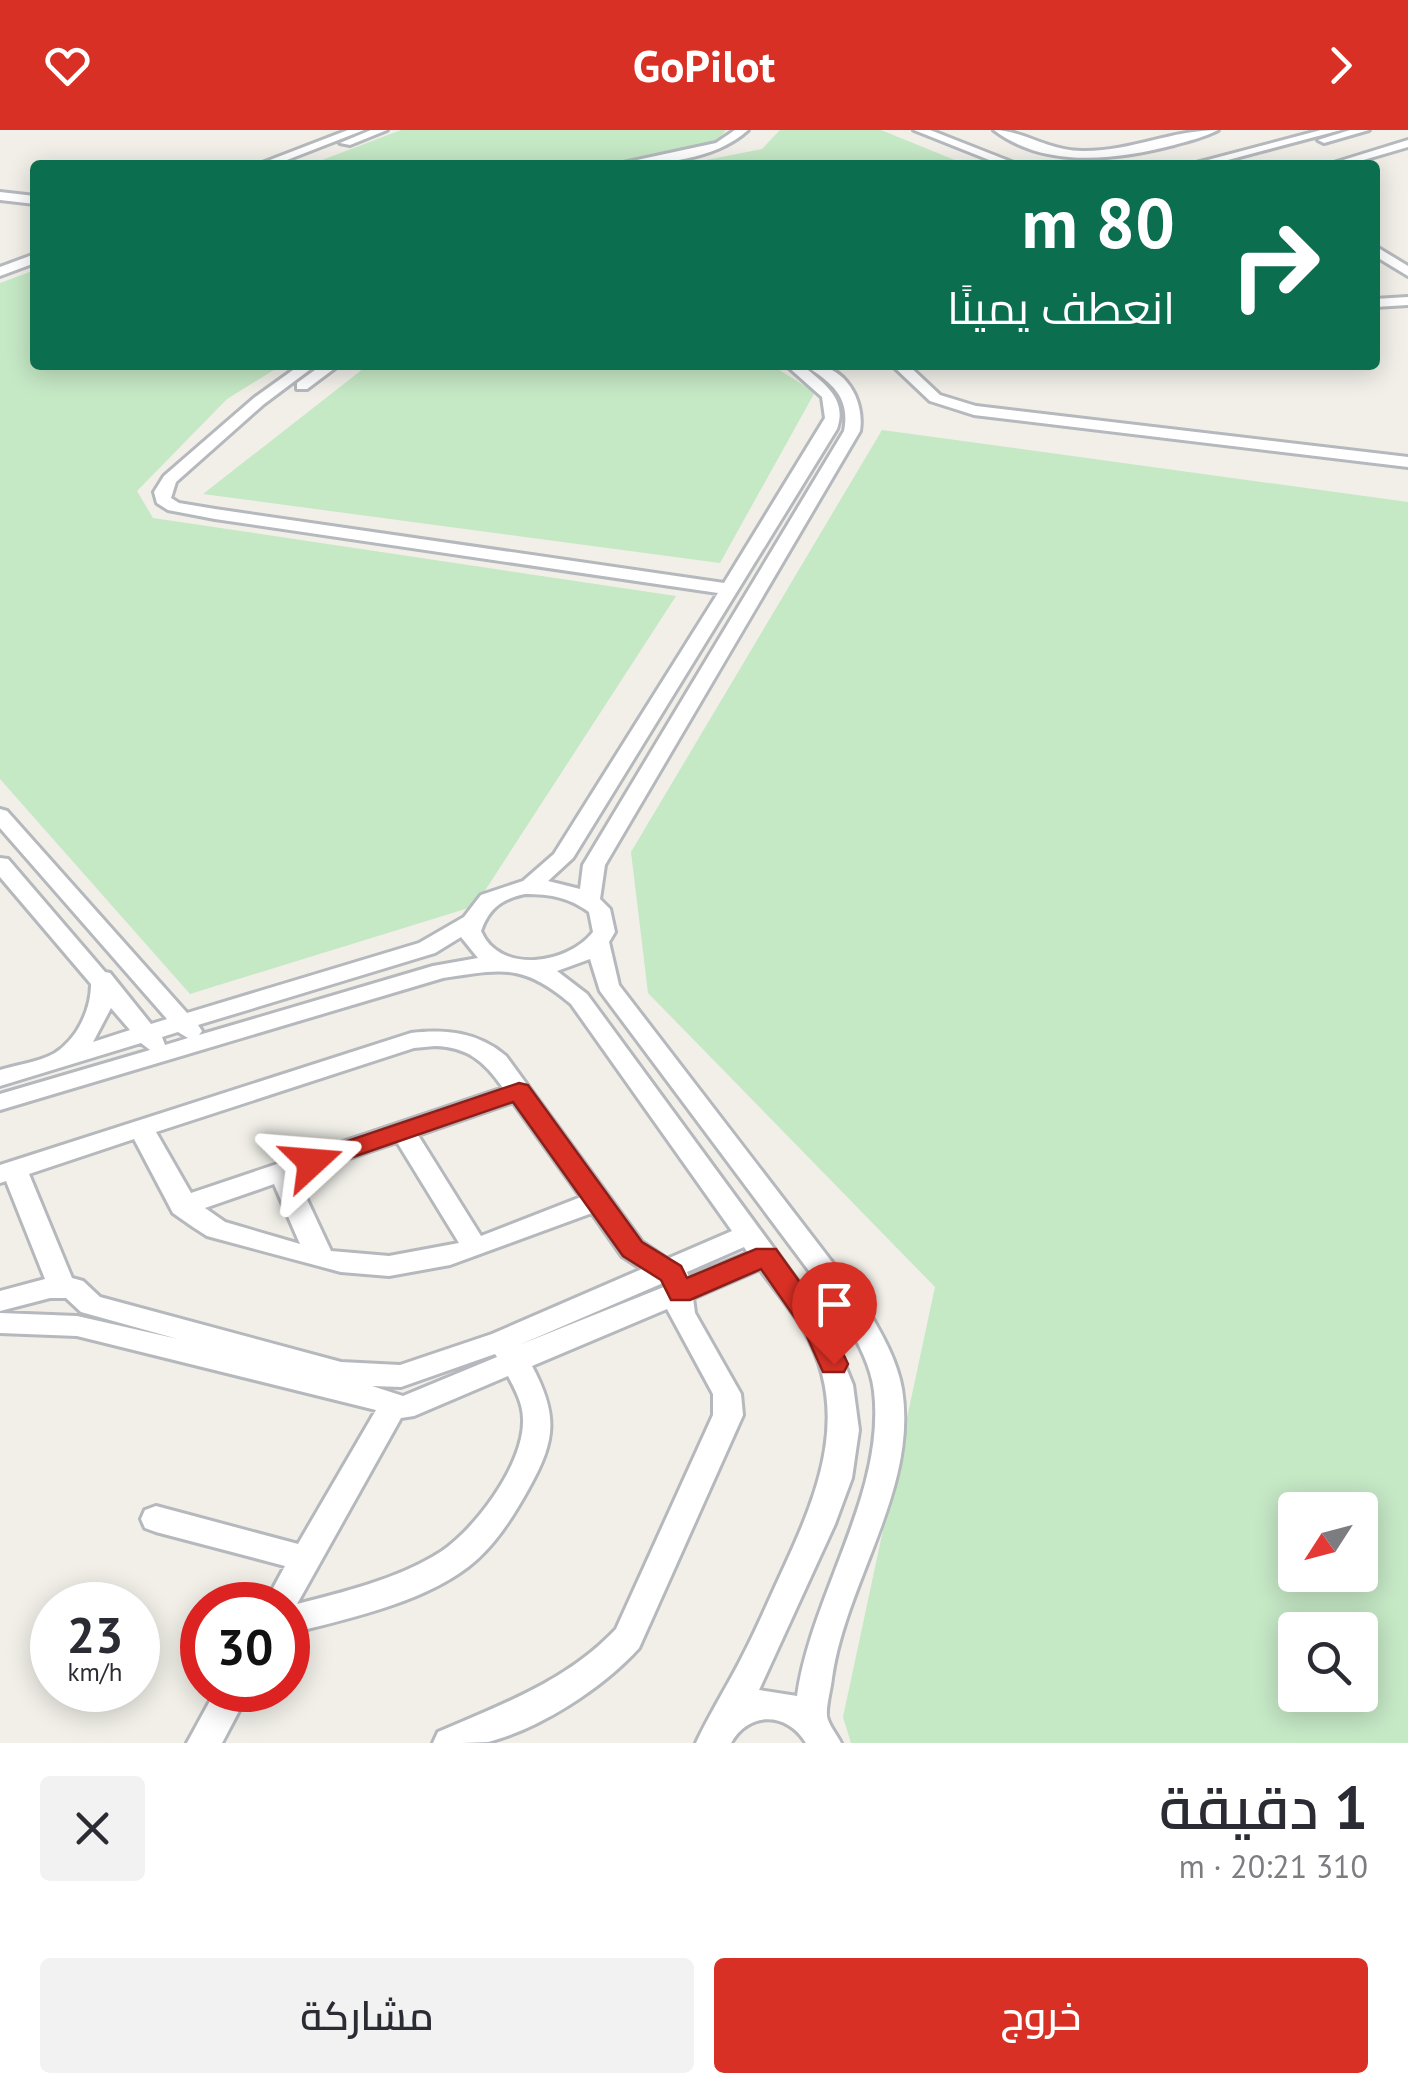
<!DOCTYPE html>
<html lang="ar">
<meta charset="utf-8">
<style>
:root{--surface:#fff;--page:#f2f2f3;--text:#2b2b33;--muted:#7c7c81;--accent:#d93025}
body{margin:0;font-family:"PT Sans",Cairo,sans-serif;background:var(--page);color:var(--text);direction:rtl;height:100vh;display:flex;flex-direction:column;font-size:38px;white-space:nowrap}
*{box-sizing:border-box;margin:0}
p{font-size:32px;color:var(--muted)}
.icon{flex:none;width:55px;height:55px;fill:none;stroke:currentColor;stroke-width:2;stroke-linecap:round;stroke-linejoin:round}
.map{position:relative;height:1613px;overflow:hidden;direction:ltr}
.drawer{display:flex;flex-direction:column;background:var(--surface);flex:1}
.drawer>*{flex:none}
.guide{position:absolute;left:30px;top:30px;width:1350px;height:210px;border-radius:10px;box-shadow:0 5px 25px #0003;direction:rtl;background:#0b6e4f;color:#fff;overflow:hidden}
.needle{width:65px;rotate:234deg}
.controls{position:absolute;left:1278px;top:1362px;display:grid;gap:20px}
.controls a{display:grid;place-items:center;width:100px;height:100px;border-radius:10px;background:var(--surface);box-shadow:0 5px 25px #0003;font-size:50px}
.speed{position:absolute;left:30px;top:1452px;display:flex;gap:20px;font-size:50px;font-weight:700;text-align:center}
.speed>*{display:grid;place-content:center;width:130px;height:130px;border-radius:50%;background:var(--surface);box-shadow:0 5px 25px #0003;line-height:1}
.speed small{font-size:25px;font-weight:400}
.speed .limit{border:15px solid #d22;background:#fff;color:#111}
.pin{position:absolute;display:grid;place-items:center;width:85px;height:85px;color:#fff;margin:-102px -42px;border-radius:50% 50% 50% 0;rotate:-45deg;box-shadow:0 0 10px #0007}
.pin .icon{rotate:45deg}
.me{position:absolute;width:110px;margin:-55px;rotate:71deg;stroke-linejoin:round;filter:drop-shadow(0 0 8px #0008)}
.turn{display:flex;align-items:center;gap:35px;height:210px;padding:0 40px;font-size:45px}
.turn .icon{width:130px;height:130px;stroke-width:2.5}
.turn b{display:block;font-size:70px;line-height:85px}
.round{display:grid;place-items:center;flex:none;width:105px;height:105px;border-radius:10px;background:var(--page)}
.overview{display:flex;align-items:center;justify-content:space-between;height:170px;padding:0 40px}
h1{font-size:60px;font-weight:600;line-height:75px}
.action{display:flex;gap:20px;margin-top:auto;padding:20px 40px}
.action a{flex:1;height:115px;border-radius:10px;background:var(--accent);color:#fff;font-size:40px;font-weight:600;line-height:115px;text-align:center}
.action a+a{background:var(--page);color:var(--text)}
header{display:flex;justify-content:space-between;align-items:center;height:130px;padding:0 40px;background:var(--accent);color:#fff;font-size:45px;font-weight:600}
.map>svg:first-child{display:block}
</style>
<header><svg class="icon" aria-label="forward" viewBox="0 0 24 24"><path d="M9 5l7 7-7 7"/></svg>GoPilot<svg class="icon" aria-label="heart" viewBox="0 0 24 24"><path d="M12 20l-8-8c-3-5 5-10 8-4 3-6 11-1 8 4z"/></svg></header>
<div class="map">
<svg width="1408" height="1613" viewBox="0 0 1408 1613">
<rect width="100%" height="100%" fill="#f1efe8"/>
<path fill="#c5e8c5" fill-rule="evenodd" d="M 401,0 L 726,0 L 716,12 L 609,35 L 309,35 Z
M 780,0 L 881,0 L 967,35 L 681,35 L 762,19 Z
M 35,140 L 35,235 L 282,235 L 227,269 L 137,361 L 153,388 L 676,466 L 475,776 L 190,864 L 0,649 L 0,153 Z
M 368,235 L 771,235 L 815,262 L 720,433 L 203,364 Z
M 882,300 L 1408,372 L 1408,1613 L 851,1613 L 843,1587 L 935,1157 L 648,863 L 631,722 ZM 1295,1380 L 1360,1380 L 1360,1445 L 1295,1445 ZM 1295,1500 L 1360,1500 L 1360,1565 L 1295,1565 Z"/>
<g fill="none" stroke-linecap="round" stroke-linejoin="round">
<g stroke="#b5b8bc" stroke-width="6">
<path id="minor" d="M 348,0 L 364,0 L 274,35 L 257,35 Z
M 371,0 L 387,0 L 350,15 L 340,13 Z
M 735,0 L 748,0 C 716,30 657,35 614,35 L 716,13 Z
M 914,0 L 930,0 L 1019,35 L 1002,35 Z
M 994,0 C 1023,0 1049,22 1085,21 C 1131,21 1173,0 1218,0 C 1205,7 1188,11 1174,15 C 1116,30 1045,39 994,0 Z
M 1321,0 L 1341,0 L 1209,35 L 1189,35 Z
M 1350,0 L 1369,0 L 1324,13 L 1318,10 Z
M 1408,10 L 1408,17 L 1346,35 L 1327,35 Z
M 0,62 L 35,66 L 35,74 L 0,70 Z
M 1375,116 L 1408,136 L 1408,146 L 1375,126 Z
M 35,124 L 35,133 L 0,146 L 0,137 Z
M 1408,167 L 1408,175 L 1375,177 L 1375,169 Z
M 300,235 L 316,235 L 264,274 L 176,352 L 171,368 L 179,373 L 215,379 L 724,453 L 825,288 L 822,267 L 786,235 L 802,235 C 823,253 848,268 837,299 L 573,728 L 548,751 L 580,759 L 583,735 L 844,301 C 850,271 836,256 812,240 L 811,235 C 845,235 865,270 860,301 L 605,735 L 600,769 L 610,779 L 615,802 L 609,812 L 619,855 L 865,1175 C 880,1201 897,1229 902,1259 C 918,1359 846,1451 832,1548 C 831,1559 826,1575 827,1586 C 828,1594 837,1605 841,1613 L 806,1613 C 787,1582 749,1581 731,1613 L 696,1613 C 710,1583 728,1555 743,1525 C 758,1496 771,1465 785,1435 C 820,1359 850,1281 805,1202 C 792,1180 775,1160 760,1139 L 693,1168 L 695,1183 L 741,1264 L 743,1285 L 639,1518 C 604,1557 540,1599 488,1612 C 472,1613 450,1613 433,1613 L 438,1602 C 503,1574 567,1551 616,1499 L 713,1285 L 713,1264 L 667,1179 L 532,1236 C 558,1285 556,1310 529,1358 C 513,1387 494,1417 468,1437 C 419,1474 346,1489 288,1504 L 288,1475 L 264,1475 L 285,1436 L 156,1402 L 145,1398 L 141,1389 L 145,1380 L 156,1376 L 298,1414 L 376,1280 L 77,1206 L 0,1203 L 0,1183 L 77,1186 L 178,1209 L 81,1182 L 66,1168 L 50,1168 L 0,1181 L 0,1161 L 45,1149 L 6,1051 L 0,1053 L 0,1035 L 411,903 C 446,899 478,902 506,926 L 642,1112 L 667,1129 L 732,1101 L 571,874 C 523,833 502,839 443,848 L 0,980 L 0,964 L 150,920 L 141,913 L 0,956 L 0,940 C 16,935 40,932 55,923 C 77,909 91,880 91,854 L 0,747 L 0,728 L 8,729 L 105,842 L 110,843 L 151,894 L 167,889 L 0,698 L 0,679 L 7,681 L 187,883 L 419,813 L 464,787 L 481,765 L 523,751 L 554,724 L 718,463 L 215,389 L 168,380 L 157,373 L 154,362 L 164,346 L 254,268 ZM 525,764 C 550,764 568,767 589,782 L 593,802 C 568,834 500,845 481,801 C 489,778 502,769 525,764 ZM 461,807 L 478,828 L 433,836 L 199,905 L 202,901 L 198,895 L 435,823 ZM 590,829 L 600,861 L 845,1189 C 857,1211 871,1235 874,1261 C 886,1363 811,1465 797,1566 L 759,1560 L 835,1394 L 852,1348 L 859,1300 L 853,1255 L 827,1191 L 587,864 L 557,841 ZM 111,878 L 130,900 L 93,912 ZM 178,902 L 188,908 L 165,915 L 162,907 ZM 435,916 C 468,917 485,932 503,958 L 191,1063 L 156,1002 L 414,918 ZM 513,972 L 581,1067 L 481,1106 L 418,1005 ZM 134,1009 L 173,1083 L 193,1097 L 207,1106 L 341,1142 L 389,1146 L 450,1135 L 592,1083 L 622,1126 L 642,1139 L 492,1204 L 400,1235 L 341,1232 L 100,1167 L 83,1151 L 72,1148 L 29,1044 ZM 397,1012 L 459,1113 L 389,1126 L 331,1121 L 296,1046 ZM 274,1054 L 300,1114 L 225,1092 L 205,1078 ZM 744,1117 L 748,1123 L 689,1147 L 687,1142 ZM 664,1154 L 664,1157 L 519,1215 L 663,1153 ZM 495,1224 L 497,1227 L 403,1266 L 372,1256 L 401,1257 ZM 508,1246 C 515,1259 523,1274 523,1289 C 525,1334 472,1405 434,1426 C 393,1450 344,1462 297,1474 L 401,1288 L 414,1286 Z
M 322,235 L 339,235 L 307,259 L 297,259 L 297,253 Z
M 892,235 L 908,235 L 940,265 L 976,276 L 1408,327 L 1408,337 L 974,285 L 930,271 Z
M 216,1560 L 250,1560 L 222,1613 L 187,1613 Z"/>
</g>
<use href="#minor" fill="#fff" fill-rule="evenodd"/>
</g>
<path fill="#d93025" stroke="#8d1f18" stroke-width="2.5" d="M 519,953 L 528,955 L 642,1112 L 681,1136 L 687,1148 L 756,1119 L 776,1119 L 827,1190 L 848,1234 L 844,1242 L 823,1242 L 805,1202 L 761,1139 L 690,1170 L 671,1170 L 661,1150 L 623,1126 L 513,972 L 312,1041 L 299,1032 L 303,1026 Z"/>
</svg>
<div class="controls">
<a><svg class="needle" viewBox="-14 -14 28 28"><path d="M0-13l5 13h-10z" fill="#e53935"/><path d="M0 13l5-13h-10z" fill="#7c7c81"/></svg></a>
<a><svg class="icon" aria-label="search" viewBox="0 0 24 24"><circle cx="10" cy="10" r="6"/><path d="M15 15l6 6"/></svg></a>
</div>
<div class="speed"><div>23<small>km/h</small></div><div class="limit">30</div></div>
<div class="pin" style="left:834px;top:1234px;background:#d93025"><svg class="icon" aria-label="arrive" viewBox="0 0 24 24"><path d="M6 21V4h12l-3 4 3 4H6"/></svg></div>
<svg class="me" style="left:312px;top:1032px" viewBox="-20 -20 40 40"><path d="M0-17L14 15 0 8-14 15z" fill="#d93025" stroke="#fff" stroke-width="4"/></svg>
<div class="guide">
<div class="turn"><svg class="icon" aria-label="right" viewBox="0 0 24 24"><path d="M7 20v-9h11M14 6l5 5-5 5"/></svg><div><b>80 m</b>انعطف يمينًا</div></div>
</div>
</div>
<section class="drawer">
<div class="overview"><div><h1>1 دقيقة</h1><p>310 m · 20:21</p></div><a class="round"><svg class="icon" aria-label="close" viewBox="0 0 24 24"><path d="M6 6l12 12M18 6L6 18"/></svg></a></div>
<div class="action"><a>خروج</a><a>مشاركة</a></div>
</section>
